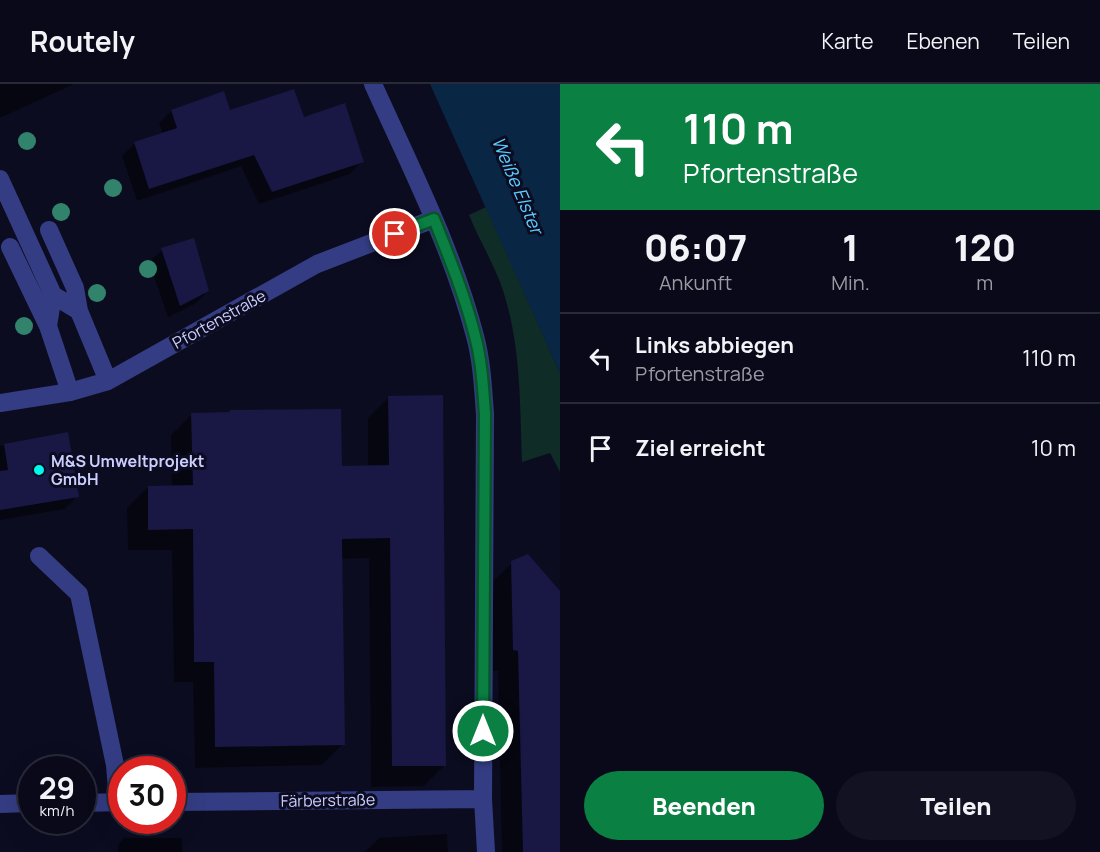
<!DOCTYPE html>
<html lang="de">
<meta charset="utf-8">
<style>
:root{--surface:#090919;--page:#121222;--text:#f1f3f6;--muted:#999aa2;--line:#292a38;--accent:#0b8043}
body{margin:0;font-family:Manrope,sans-serif;background:var(--page);color:var(--text);height:100vh;display:flex;flex-direction:column;font-size:22px;white-space:nowrap}
*{box-sizing:border-box;margin:0}
p{font-size:20px;color:var(--muted)}
.icon{flex:none;width:33px;height:33px;fill:none;stroke:currentColor;stroke-width:2;stroke-linecap:round;stroke-linejoin:round}
.map{position:relative;flex:1;overflow:hidden}
.panel{display:flex;flex-direction:column;background:var(--surface);width:540px}
.panel>*{flex:none}
.guide{background:#0b8043;color:#fff;overflow:hidden}
.speed{position:absolute;left:18px;top:672px;display:flex;gap:12px;font-size:30px;font-weight:700;text-align:center}
.speed>*{display:grid;place-content:center;width:78px;height:78px;border-radius:50%;background:var(--surface);box-shadow:0 6px 24px #0002,0 0 0 2px var(--line);line-height:1}
.speed small{font-size:15px;font-weight:400}
.speed .limit{border:9px solid #d22;background:#fff;color:#111}
.pin{position:absolute;display:grid;place-items:center;width:51px;height:51px;color:#fff;margin:-26px;border:3px solid #fff;border-radius:50%;box-shadow:0 2px 6px #0007}
.me{position:absolute;width:66px;margin:-33px;rotate:0deg;stroke-linejoin:round;filter:drop-shadow(0 0 4px #0008)}
.turn{display:flex;align-items:center;gap:21px;height:126px;padding:0 24px;font-size:27px}
.turn .icon{width:78px;height:78px;stroke-width:2.5}
.turn b{display:block;font-size:42px;line-height:51px}
.eta{display:flex;justify-content:space-evenly;align-items:center;height:102px;text-align:center}
.eta b{font-size:36px;font-weight:800;line-height:42px}
.primary-button{display:flex;gap:12px;margin-top:auto;padding:12px 24px}
.primary-button a{flex:1;height:69px;border-radius:36px;background:var(--accent);color:#fff;font-size:24px;font-weight:800;line-height:69px;text-align:center}
.primary-button a+a{background:var(--page);color:var(--text)}
ul{padding:0;list-style:none}
li{display:flex;align-items:center;gap:18px;height:90px;padding:0 24px;border-top:2px solid var(--line)}
li div{flex:1}
li b{display:block;font-size:22px}
li em{font-style:normal}
header{display:flex;align-items:center;gap:36px;box-sizing:border-box;height:84px;padding:0 30px;background:var(--surface);border-bottom:2px solid var(--line)}
header strong{font-size:28px}
nav{display:flex;gap:33px;margin-inline-start:auto;font-size:21px}
main{display:flex;flex:1;min-height:0}
.map>svg:first-child{display:block}
</style>
<header>
<strong>Routely</strong>
<nav><a>Karte</a><a>Ebenen</a><a>Teilen</a></nav>
</header>
<main>
<div class="map">
<svg width="560" height="768" viewBox="0 0 560 768">
<rect width="100%" height="100%" fill="#0c0c21"/>
<path fill="#0f2c26" d="M 486,123 L 560,289 L 560,388 L 550,369 L 522,378 C 520,318 521,255 500,198 C 491,175 478,153 469,131 Z"/>
<path fill="#092744" d="M 430,0 L 560,0 L 560,289 Z"/>
<path fill="#0007" d="M 0,0 L 74,0 L 0,34 Z
M 171,27 L 229,28 L 303,35 L 362,77 L 350,90 L 259,120 L 241,82 L 137,117 L 122,72 L 135,59 L 163,50 L 159,39 Z
M 162,166 L 208,207 L 195,220 L 168,233 L 149,178 Z
M 389,313 L 445,681 L 424,702 L 371,703 L 369,474 L 341,475 L 343,660 L 322,681 L 195,684 L 193,598 L 174,598 L 172,466 L 128,466 L 127,424 L 148,403 L 172,403 L 171,351 L 192,330 L 340,383 L 368,383 L 368,334 Z
M 66,350 L 77,412 L 65,425 L 0,436 L 0,362 Z
M 528,472 L 560,508 L 560,558 L 551,568 L 560,568 L 560,768 L 502,768 L 498,587 L 493,587 L 490,500 L 512,479 Z
M 447,750 L 448,768 L 365,768 L 379,754 Z
M 124,754 L 182,754 L 182,768 L 118,768 L 118,761 Z"/>
<path fill="#191743" d="M 294,5 L 304,33 L 345,19 L 364,78 L 272,108 L 254,71 L 149,105 L 134,58 L 177,44 L 171,26 L 224,7 L 230,26 Z
M 194,154 L 209,207 L 180,222 L 161,164 Z
M 443,311 L 446,682 L 392,682 L 390,454 L 342,455 L 345,661 L 215,663 L 214,578 L 194,578 L 193,445 L 148,446 L 148,402 L 193,401 L 191,329 L 230,328 L 230,326 L 341,325 L 342,382 L 389,381 L 388,312 Z
M 68,348 L 79,413 L 0,426 L 0,387 L 8,386 L 4,360 Z
M 528,470 L 560,507 L 560,768 L 523,768 L 518,567 L 513,566 L 511,477 Z"/>
<g fill="none" stroke-linecap="round" stroke-linejoin="round">
<path stroke="#343d83" stroke-width="18" d="M 373,0 C 410,82 452,164 475,252 C 482,278 483,304 485,330 L 483,715 L 486,768
M 0,95 L 53,211 L 79,227 L 108,297
M 49,146 L 75,204 L 79,227
M 10,163 L 48,242
M 53,211 L 48,242 L 70,308
M 0,319 L 70,308 L 108,297 L 317,180 L 434,135
M 39,472 L 79,510 L 115,681 L 118,718
M 172,718 L 483,715
M 82,719 L 122,718
M 0,720 L 32,719"/>
</g>
<g fill="#32836c">
<circle cx="27" cy="57" r="9"/>
<circle cx="113" cy="104" r="9"/>
<circle cx="61" cy="128" r="9"/>
<circle cx="148" cy="185" r="9"/>
<circle cx="97" cy="209" r="9"/>
<circle cx="24" cy="242" r="9"/>
</g>
<g fill="none" stroke-linecap="round" stroke-linejoin="round">
<g stroke="#07532c" stroke-width="15">
<path id="route" d="M 395,150 L 434,135 C 449,173 465,212 475,252 C 482,278 483,304 485,330 L 483,647"/>
</g>
<use href="#route" stroke="#0b8043" stroke-width="10"/>
</g>
<circle fill="#00f7eb" stroke="#0c0c21" stroke-width="2" cx="39" cy="386" r="6"/>
<g text-anchor="middle" dominant-baseline="central" stroke-width="6" stroke-linejoin="round" paint-order="stroke">
<g font-size="16" fill="#ccceff" stroke="#0c0c21">
<text transform="translate(219 235) rotate(-29)">Pfortenstraße</text>
<text transform="translate(328 716) rotate(-1)">Färberstraße</text>
</g>
<g font-size="16" font-weight="bold" fill="#ccceff" stroke="#0c0c21" text-anchor="start">
<text x="51" y="377">M&amp;S Umweltprojekt<tspan x="51" dy="18">GmbH</tspan></text>
</g>
<g font-size="18" font-style="italic" fill="#5accff" stroke="#0c0c21">
<text transform="translate(518 101) rotate(67)">Weiße Elster</text>
</g>
</g>
</svg>
<div class="speed"><div>29<small>km/h</small></div><div class="limit">30</div></div>
<div class="pin" style="left:395px;top:150px;background:#d93025"><svg class="icon" aria-label="arrive" viewBox="0 0 24 24"><path d="M6 21V4h12l-3 4 3 4H6"/></svg></div>
<svg class="me" style="left:483px;top:647px" viewBox="-20 -20 40 40"><circle r="17" fill="#0b8043" stroke="#fff" stroke-width="3"/><path d="M0-11L8 9 0 5-8 9z" fill="#fff"/></svg>
</div>
<section class="panel">
<div class="guide">
<div class="turn"><svg class="icon" aria-label="left" viewBox="0 0 24 24"><path d="M17 20v-9H6M10 6l-5 5 5 5"/></svg><div><b>110 m</b>Pfortenstraße</div></div>
</div>
<div class="eta">
<div><b>06:07</b><p>Ankunft</p></div>
<div><b>1</b><p>Min.</p></div>
<div><b>120</b><p>m</p></div>
</div>
<ul>
<li><svg class="icon" aria-label="left" viewBox="0 0 24 24"><path d="M17 20v-9H6M10 6l-5 5 5 5"/></svg><div><b>Links abbiegen</b><p>Pfortenstraße</p></div><em>110 m</em></li>
<li><svg class="icon" aria-label="arrive" viewBox="0 0 24 24"><path d="M6 21V4h12l-3 4 3 4H6"/></svg><div><b>Ziel erreicht</b></div><em>10 m</em></li>
</ul>
<div class="primary-button"><a>Beenden</a><a>Teilen</a></div>
</section>
</main>
